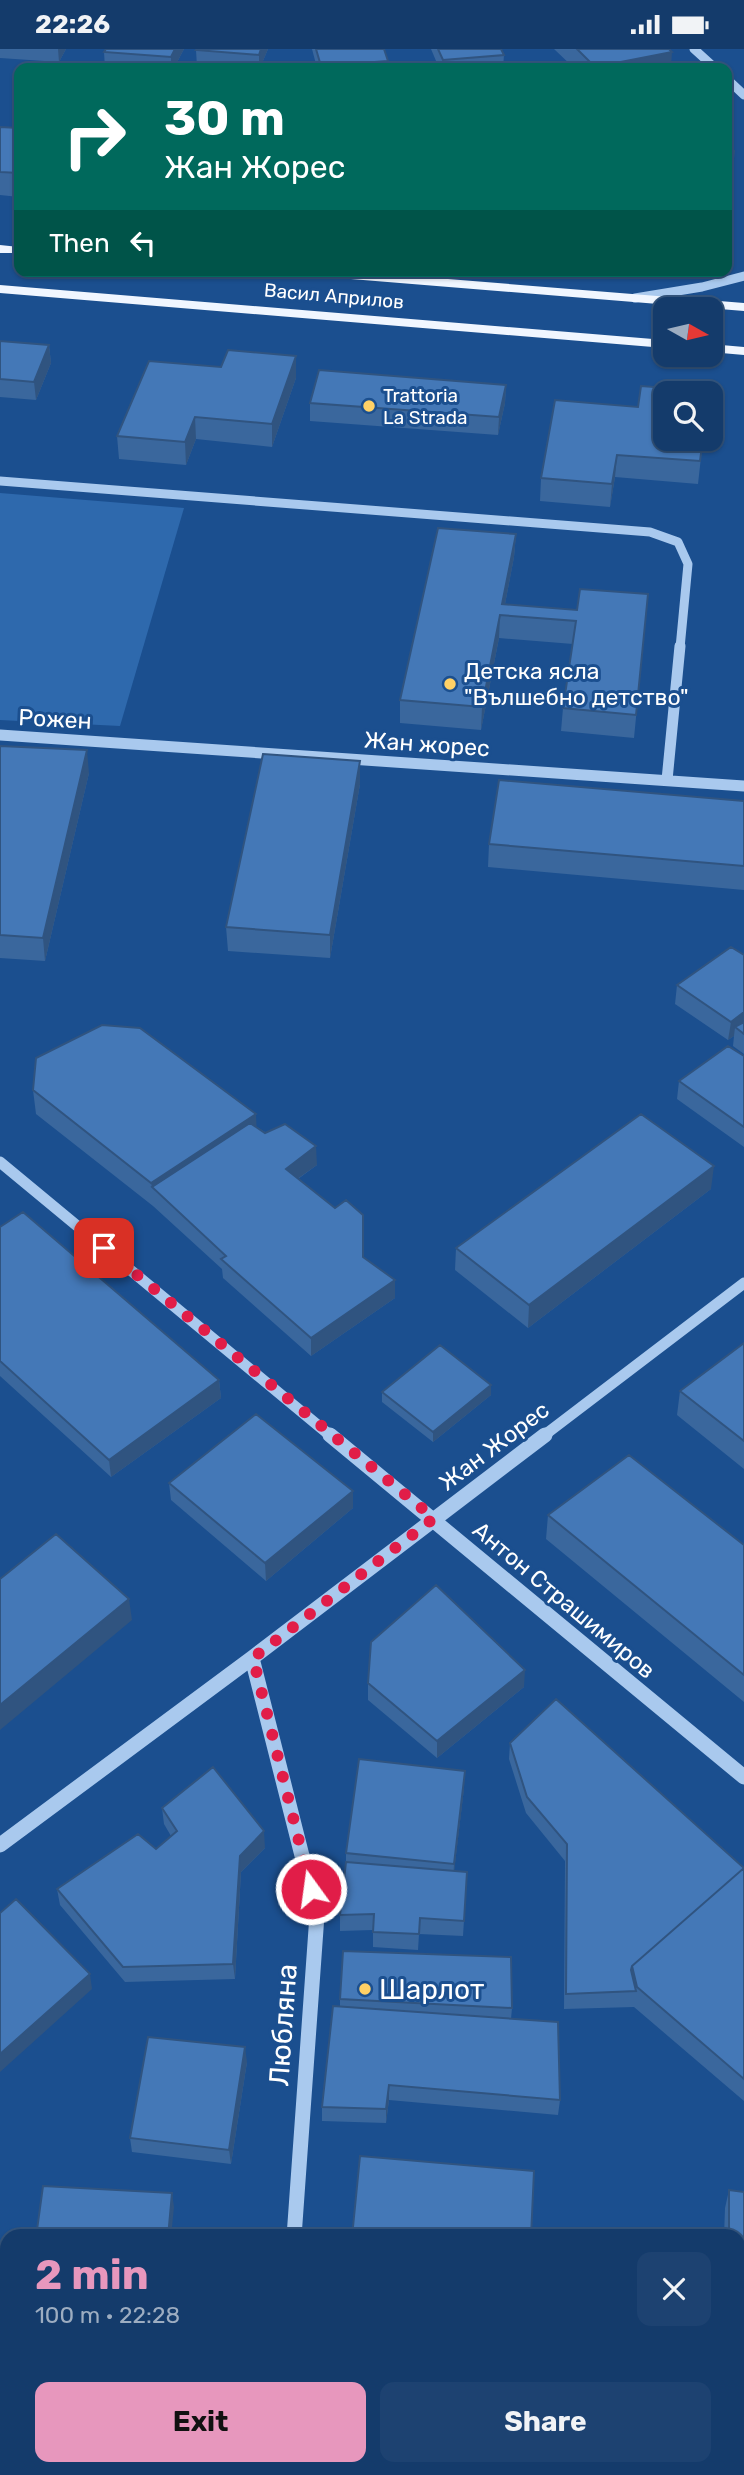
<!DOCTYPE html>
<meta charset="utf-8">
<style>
:root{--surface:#143b6b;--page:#1d4271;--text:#f1f3f6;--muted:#9dadc1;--line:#33557e;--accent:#e797bd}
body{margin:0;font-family:Rubik,sans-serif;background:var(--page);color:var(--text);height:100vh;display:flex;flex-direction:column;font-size:26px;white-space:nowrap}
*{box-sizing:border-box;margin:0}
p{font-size:23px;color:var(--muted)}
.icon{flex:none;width:38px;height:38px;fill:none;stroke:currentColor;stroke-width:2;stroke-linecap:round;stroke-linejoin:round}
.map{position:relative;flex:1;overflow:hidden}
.details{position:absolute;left:0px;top:2180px;width:746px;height:247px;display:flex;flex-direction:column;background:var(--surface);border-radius:21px 21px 0 0;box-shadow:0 2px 5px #0004,0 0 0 2px var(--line)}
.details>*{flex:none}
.hud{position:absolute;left:14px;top:14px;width:718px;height:214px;border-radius:14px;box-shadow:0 2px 5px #0004,0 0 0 2px var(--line);background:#00695c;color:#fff;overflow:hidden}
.needle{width:46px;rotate:98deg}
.fabs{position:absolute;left:653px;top:248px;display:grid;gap:14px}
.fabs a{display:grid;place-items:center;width:70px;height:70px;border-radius:14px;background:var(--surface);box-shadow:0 2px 5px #0004,0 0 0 2px var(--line);font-size:35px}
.pin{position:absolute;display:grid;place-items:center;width:60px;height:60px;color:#fff;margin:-30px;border-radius:14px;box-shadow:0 4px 10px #0006}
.me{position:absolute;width:77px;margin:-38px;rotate:346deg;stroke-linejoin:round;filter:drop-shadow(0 0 5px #0008)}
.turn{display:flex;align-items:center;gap:24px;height:147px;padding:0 35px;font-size:32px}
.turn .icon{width:91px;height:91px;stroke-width:2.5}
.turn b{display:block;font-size:49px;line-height:60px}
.then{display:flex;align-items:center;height:66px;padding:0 35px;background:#0003;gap:14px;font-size:26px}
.round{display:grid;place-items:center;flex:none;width:74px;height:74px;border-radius:14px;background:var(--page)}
.head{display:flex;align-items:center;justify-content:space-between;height:119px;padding:0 35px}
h1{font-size:42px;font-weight:700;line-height:52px;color:var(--accent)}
.button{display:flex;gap:14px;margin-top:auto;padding:14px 35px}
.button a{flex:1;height:80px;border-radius:14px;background:var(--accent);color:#111;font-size:28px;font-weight:700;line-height:80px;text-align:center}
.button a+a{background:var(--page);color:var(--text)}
.status{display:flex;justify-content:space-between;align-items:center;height:49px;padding:0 35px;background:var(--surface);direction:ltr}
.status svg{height:19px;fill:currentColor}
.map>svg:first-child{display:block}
</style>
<div class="status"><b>22:26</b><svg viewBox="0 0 49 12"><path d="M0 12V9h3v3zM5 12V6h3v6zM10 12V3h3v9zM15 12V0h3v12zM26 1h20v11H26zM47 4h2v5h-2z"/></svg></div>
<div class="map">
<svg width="744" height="2426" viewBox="0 0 744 2426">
<rect width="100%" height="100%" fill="#1b4f8f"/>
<path fill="#2e69ad" d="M 0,444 L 184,459 L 120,677 L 0,671 Z"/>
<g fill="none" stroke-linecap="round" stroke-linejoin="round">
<path stroke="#a9c9ee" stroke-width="9" d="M 694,0 L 715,19
M 726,29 L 744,46
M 635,249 L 702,238 L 744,227
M 0,432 L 650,483 L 678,493 L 688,515 L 680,599"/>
<path stroke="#a9c9ee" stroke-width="11" d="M 0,686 L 744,737
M 667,731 L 680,597
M 0,1113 L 332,1388
M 542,1388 L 744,1234"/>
<path stroke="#a9c9ee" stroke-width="15" d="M 330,1386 L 744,1728
M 252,1609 L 317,1866 L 294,2188
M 0,1796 L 252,1609 L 545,1386
M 276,2426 L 277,2420"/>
<path fill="#f0f6ff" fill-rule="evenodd" d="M 0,196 L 19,198 L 19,204 L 0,204 Z
M 296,222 L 349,222 L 744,254 L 744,262 L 302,226 Z
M 0,236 L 665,291 L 665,299 L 0,244 Z
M 710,295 L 744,298 L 744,306 L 710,303 Z"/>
</g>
<path fill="#3a679d" d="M 0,0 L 66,0 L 59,13 L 0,9 Z
M 106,0 L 184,0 L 174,19 L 105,19 L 104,3 Z
M 268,0 L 260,19 L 217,19 L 197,18 L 196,1 Z
M 312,0 L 384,0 L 388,12 L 388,19 L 317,19 Z
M 431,0 L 501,0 L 504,6 L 503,19 L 439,19 Z
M 554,0 L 669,0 L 671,19 L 574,19 Z
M 0,78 L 19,79 L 19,148 L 0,146 Z
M 726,101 L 734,102 L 728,156 L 726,155 Z
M 0,292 L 49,296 L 51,314 L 36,351 L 0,348 Z
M 296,307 L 296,329 L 272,398 L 196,390 L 186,416 L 119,410 L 117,387 L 221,318 Z
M 506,336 L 505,354 L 498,386 L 310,372 L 310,354 Z
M 555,351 L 703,390 L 698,435 L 615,428 L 610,458 L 540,452 L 541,429 Z
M 516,485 L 514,508 L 505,555 L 577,561 L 648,545 L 634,689 L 561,682 L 563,659 L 573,595 L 499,589 L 481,681 L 400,674 L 400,651 Z
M 0,697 L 89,724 L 45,912 L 0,909 Z
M 360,735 L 330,909 L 228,902 L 226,878 Z
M 744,752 L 744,841 L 488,818 L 489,795 Z
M 744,906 L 744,1005 L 733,997 L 734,987 L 728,991 L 675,955 L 677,936 Z
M 744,1007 L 744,1098 L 677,1050 L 679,1032 Z
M 33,1041 L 257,1078 L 317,1116 L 298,1130 L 363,1208 L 395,1249 L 311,1307 L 223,1229 L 222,1220 L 153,1157 L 36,1065 Z
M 711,1140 L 528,1279 L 455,1221 L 456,1199 Z
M 0,1178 L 219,1331 L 221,1349 L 111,1428 L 0,1327 Z
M 744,1294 L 744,1420 L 677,1366 L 680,1342 Z
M 382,1343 L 491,1346 L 433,1393 L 382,1353 Z
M 169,1434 L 353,1442 L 353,1459 L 266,1532 L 171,1451 Z
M 548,1466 L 744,1496 L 744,1653 L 546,1490 Z
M 368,1634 L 524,1638 L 437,1709 L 368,1651 Z
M 510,1694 L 744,1819 L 744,2052 L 634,1958 L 564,1960 L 565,1812 L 526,1764 L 509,1710 Z
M 464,1739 L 454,1822 L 467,1823 L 463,1887 L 419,1885 L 418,1901 L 373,1898 L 373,1881 L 340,1882 L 340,1866 L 346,1813 L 346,1804 Z
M 162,1759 L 265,1799 L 241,1823 L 235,1930 L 125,1933 L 60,1856 L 57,1840 L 156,1800 L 171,1787 L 164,1775 Z
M 340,1950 L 512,1959 L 511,1970 L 560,2051 L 558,2066 L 389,2051 L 386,2074 L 322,2072 L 322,2058 L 340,1957 Z
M 247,2013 L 231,2115 L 132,2103 L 130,2089 Z
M 729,2141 L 744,2143 L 744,2336 L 738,2335 L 738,2188 L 724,2188 L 725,2159 Z"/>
<path fill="#305480" d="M 58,0 L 66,0 L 59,13 Z
M 175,0 L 184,0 L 174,19 L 171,19 L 171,8 Z
M 261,0 L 268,0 L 260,19 L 259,19 L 259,6 Z
M 672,3 L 671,19 L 595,19 L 595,18 Z
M 49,296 L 51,314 L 36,351 L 34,333 Z
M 296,307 L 296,329 L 272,398 L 272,375 Z
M 506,336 L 505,354 L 498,386 L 499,368 Z
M 195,368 L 196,390 L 186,416 L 185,393 Z
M 617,406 L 615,428 L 610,458 L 612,435 Z
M 516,485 L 514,508 L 503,566 L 502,555 Z
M 500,566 L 499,589 L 481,681 L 482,658 Z
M 87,701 L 89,724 L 45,912 L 43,889 Z
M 360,712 L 360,735 L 330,909 L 330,886 Z
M 744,963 L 744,980 L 735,978 L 734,987 L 728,991 L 731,973 Z
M 256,1065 L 257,1088 L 152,1138 L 151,1134 Z
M 316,1097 L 317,1116 L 286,1138 L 286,1120 Z
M 714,1117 L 711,1140 L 528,1279 L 529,1256 Z
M 395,1231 L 395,1249 L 311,1307 L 311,1289 Z
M 219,1331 L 221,1349 L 111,1428 L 109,1411 Z
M 491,1336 L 491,1346 L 433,1393 L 433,1383 Z
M 353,1442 L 353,1459 L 266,1532 L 265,1514 Z
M 129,1550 L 132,1571 L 0,1681 L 0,1656 Z
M 525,1621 L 524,1638 L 437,1709 L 437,1692 Z
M 465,1722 L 464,1739 L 453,1832 L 454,1815 Z
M 264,1782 L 265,1799 L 241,1823 L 235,1930 L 233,1915 L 240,1807 Z
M 90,1925 L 92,1940 L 0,2023 L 0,2005 Z
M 245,1998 L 247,2013 L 231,2115 L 229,2101 Z
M 389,2036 L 389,2051 L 386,2074 L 386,2060 Z
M 172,2144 L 174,2158 L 171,2188 L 168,2188 Z"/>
<path fill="#4478b7" stroke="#305480" stroke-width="2" d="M 106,0 L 175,0 L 171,8 L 104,3 Z
M 197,0 L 261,0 L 259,6 L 196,1 Z
M 316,0 L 384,0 L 388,12 L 321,17 Z
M 438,0 L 501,0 L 504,6 L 443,11 Z
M 577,0 L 669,0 L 672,3 L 595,18 Z
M 0,78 L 19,79 L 19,124 L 0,123 Z
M 726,101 L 734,102 L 730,134 L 726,133 Z
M 0,292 L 49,296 L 34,333 L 0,330 Z
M 228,301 L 296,307 L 272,375 L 195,368 L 185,393 L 117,387 L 149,312 L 221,318 Z
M 319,321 L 506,336 L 499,368 L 310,354 Z
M 641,337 L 708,342 L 708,345 L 665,345 L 665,390 L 703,390 L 700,412 L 617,406 L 612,435 L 541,429 L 555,351 L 638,358 Z
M 438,479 L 516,485 L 502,555 L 577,561 L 580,540 L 648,545 L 636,666 L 563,659 L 576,572 L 500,566 L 482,658 L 400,651 Z
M 0,697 L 87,701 L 43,889 L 0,886 Z
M 263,705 L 360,712 L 330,886 L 226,878 Z
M 499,731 L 744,752 L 744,817 L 489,795 Z
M 731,898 L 744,906 L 744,963 L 731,973 L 677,936 Z
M 744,973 L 744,985 L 735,978 Z
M 102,976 L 140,979 L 256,1065 L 151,1134 L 33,1041 L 36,1009 Z
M 728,997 L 744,1007 L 744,1078 L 679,1032 Z
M 641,1065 L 714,1117 L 529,1256 L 456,1199 Z
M 250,1074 L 265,1084 L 285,1075 L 316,1097 L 286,1120 L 335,1159 L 346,1151 L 363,1166 L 363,1208 L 395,1231 L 311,1289 L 221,1210 L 226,1207 L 152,1138 Z
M 23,1163 L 219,1331 L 109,1411 L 0,1312 L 0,1178 Z
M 744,1294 L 744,1392 L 680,1342 Z
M 440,1296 L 491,1336 L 433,1383 L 382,1343 Z
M 256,1365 L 353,1442 L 265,1514 L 169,1434 Z
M 629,1406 L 744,1496 L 744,1626 L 548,1466 Z
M 56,1485 L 129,1550 L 0,1656 L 0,1530 Z
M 436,1536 L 525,1621 L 437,1692 L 368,1634 L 371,1593 Z
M 556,1650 L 744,1819 L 632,1917 L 631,1921 L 636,1942 L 566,1945 L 567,1795 L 527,1748 L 510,1694 Z
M 359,1710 L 465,1722 L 454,1815 L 346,1804 Z
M 213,1718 L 264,1782 L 240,1807 L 233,1915 L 123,1918 L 57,1840 L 138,1785 L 156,1800 L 177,1782 L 162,1759 Z
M 346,1813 L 467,1823 L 464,1872 L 420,1869 L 419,1885 L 373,1883 L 374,1865 L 340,1866 Z
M 744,1819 L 744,2030 L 637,1938 L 632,1917 Z
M 16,1850 L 90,1925 L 0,2005 L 0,1864 Z
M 343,1902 L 511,1908 L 512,1959 L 340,1950 Z
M 333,1957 L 558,1973 L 560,2051 L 389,2036 L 386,2060 L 322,2058 Z
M 148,1988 L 245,1998 L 229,2101 L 130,2089 Z
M 360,2107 L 534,2122 L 531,2188 L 352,2188 Z
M 43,2137 L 172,2144 L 168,2188 L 36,2188 Z
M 729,2141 L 744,2143 L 744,2319 L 738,2318 L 738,2188 L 729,2188 Z
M 94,2420 L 208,2420 L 207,2426 L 93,2426 Z"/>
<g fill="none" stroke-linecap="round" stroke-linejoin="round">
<path stroke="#e11d48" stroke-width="12" stroke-dasharray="0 21.6" d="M 104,1199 L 434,1469 L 253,1609 L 311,1840"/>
</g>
<g fill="#ffd166" stroke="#1b4f8f" stroke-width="2.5">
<circle cx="369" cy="357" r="7"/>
<circle cx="450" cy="635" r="7"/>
<circle cx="365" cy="1940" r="7"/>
</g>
<g text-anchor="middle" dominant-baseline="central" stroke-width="6" stroke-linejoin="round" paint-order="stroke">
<g font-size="19" fill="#fff" stroke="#1b4f8f">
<text transform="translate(334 247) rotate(5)">Васил Априлов</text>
</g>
<g font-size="19" fill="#fff" stroke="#1b4f8f" text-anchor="start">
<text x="383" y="346">Trattoria<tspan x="383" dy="22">La Strada</tspan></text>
</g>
<g font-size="23" fill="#fff" stroke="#1b4f8f" text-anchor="start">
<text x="464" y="622">Детска ясла<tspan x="464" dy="26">"Вълшебно детство"</tspan></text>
</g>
<g font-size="23" fill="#fff" stroke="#1b4f8f">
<text transform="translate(55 670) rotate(3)">Рожен</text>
<text transform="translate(427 695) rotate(4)">Жан жорес</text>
<text transform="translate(494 1397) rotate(-37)">Жан Жорес</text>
<text transform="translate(564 1551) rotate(40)">Антон Страшимиров</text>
</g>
<g font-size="28" fill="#fff" stroke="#1b4f8f" text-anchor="start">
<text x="379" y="1940">Шарлот</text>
</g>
<g font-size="28" fill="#fff" stroke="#1b4f8f">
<text transform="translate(283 1976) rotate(-86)">Любляна</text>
</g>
</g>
</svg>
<div class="fabs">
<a><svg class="needle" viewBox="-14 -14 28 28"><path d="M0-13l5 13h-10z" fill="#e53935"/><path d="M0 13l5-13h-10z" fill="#9dadc1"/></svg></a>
<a><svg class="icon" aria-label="search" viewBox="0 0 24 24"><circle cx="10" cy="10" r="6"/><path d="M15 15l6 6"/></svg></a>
</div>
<div class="pin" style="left:104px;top:1199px;background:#d93025"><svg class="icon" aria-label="arrive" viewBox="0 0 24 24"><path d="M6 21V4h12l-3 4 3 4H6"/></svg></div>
<svg class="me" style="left:311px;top:1840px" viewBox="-20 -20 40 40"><circle r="17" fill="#e11d48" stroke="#fff" stroke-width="3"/><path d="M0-11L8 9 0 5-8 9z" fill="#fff"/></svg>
<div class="hud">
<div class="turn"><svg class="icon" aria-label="right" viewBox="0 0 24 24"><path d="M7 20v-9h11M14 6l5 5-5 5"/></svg><div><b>30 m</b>Жан Жорес</div></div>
<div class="then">Then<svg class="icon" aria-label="left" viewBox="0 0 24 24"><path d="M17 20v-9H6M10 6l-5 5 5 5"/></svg></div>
</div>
<section class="details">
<div class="head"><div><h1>2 min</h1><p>100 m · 22:28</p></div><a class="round"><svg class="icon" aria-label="close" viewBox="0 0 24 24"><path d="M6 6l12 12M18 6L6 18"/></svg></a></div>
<div class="button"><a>Exit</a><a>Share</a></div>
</section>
</div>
